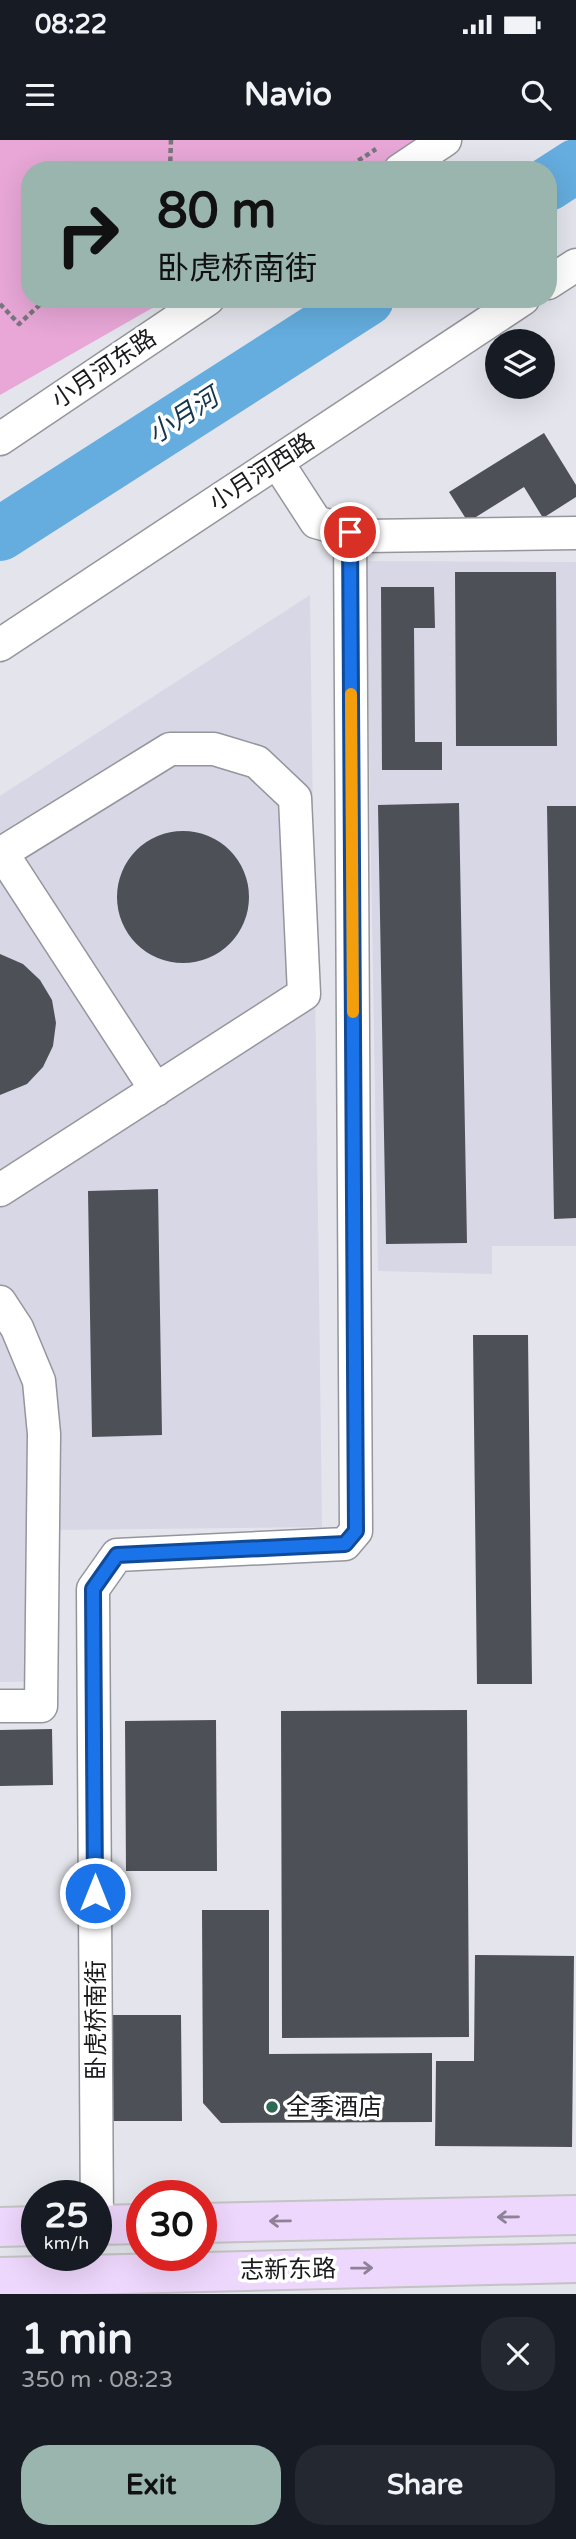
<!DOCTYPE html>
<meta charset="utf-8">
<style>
:root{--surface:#171b24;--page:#242831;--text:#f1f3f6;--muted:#9ea1a6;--accent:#99b5ad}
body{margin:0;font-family:"Varela Round","Noto Sans SC",sans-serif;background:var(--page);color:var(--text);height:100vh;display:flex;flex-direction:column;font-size:26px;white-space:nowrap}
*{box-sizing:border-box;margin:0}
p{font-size:23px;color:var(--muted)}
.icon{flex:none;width:38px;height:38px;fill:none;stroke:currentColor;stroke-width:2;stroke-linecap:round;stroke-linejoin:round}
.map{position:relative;height:2154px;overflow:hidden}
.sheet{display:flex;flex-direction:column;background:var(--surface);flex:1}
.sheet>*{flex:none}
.hud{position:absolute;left:21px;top:21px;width:536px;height:147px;border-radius:28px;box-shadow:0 7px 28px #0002;background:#99b5ad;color:#111;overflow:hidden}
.buttons{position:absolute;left:485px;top:189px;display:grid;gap:14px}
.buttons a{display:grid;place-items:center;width:70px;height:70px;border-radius:50%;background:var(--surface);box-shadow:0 7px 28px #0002;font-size:35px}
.speed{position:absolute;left:21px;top:2040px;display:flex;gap:14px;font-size:35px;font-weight:700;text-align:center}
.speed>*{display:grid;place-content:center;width:91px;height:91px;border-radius:50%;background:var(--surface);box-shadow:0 7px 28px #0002;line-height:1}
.speed small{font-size:18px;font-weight:400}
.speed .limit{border:10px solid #d22;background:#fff;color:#111}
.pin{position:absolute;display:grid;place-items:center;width:60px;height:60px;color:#fff;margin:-30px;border:4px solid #fff;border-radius:50%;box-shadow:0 2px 7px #0007}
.me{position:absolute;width:77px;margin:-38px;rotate:0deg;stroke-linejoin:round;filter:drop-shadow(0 0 5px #0008)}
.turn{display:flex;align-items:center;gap:24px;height:147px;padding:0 21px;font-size:32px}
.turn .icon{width:91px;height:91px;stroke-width:2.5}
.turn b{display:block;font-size:49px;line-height:60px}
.round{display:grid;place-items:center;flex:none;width:74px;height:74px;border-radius:28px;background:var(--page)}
.overview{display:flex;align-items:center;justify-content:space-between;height:119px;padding:0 21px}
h1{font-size:42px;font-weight:700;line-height:52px}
.action{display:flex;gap:14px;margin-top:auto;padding:14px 21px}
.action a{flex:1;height:80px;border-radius:28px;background:var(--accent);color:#111;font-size:28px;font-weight:700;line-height:80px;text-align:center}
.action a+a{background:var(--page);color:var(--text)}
.status{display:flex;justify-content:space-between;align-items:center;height:49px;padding:0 35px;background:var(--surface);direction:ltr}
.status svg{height:19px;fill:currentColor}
header{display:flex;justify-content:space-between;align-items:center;height:91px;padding:0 21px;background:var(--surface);font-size:32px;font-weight:700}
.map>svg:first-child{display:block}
</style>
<div class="status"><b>08:22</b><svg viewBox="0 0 49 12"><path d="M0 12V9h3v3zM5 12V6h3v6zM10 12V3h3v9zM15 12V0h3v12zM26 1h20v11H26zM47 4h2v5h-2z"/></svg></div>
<header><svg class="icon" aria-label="menu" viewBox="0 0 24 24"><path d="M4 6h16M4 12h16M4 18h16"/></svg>Navio<svg class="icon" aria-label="search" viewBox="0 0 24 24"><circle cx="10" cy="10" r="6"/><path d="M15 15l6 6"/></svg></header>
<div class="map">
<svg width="576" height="2154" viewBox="0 0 576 2154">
<rect width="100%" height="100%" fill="#e4e4ec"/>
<path fill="#d7d7e6" d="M 366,421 L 576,422 L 576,1106 L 492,1106 L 492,1134 L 378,1131 Z
M 310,455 L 322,1387 L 55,1390 L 56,1541 L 0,1542 L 0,656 Z"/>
<path fill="#e8a7d7" d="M 0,0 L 449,0 L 396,30 L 30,30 L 30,159 L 168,159 L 0,255 Z"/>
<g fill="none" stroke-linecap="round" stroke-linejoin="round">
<path stroke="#64adde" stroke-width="54" d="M 548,44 L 576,26
M 0,394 L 367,159"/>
</g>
<path fill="#4d5056" d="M 544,293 L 576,345 L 576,357 L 543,378 L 524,347 L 468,382 L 449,352 Z
M 455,432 L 556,432 L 557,606 L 456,606 Z
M 381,447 L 434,447 L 435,488 L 414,488 L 415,602 L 442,602 L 442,630 L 382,630 Z
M 459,663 L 467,1103 L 386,1104 L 378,665 Z
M 547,666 L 576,666 L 576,1078 L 554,1079 Z
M117 757a66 66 0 1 1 132 0a66 66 0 1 1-132 0Z
M 0,814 L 23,824 L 40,840 L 52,860 L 56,883 L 53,906 L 43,927 L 27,944 L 0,955 Z
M 158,1049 L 162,1295 L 92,1297 L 88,1051 Z
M 473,1195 L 528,1195 L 532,1544 L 477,1544 Z
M 467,1570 L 469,1897 L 282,1898 L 281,1571 Z
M 216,1580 L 217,1731 L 126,1731 L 125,1581 Z
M 52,1589 L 53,1645 L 0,1646 L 0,1590 Z
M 202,1770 L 269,1770 L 269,1914 L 432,1913 L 432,1982 L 221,1983 L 203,1963 Z
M 475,1815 L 574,1816 L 572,2007 L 435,2006 L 436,1921 L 474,1921 Z
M 112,1875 L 181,1875 L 182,1981 L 112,1981 Z"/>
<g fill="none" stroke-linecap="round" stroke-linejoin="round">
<g stroke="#95959d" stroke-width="35">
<path id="minor" d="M 400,30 L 445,0
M 548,143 L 576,125
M 0,299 L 208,159
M 277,322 L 316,382 L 365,396 L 576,393
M 0,505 L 523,159
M 2,713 L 156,950
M 0,714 L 170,609 L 214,609 L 257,622 L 295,658 L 304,854 L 0,1050
M 0,1162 L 17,1188 L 39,1241 L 44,1294 L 41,1566 L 0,1566
M 97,2085 L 93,1449 L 117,1415 L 345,1404 L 356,1391 L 350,392"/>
</g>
<g stroke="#c3c3c4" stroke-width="42">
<path id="major" d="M 201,2083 L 576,2075
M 96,2085 L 142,2084
M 0,2087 L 37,2086
M 0,2137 L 576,2123"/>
</g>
<path stroke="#76767b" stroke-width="4.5" stroke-dasharray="5 3.5" stroke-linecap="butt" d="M 170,30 L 171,0
M 344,30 L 376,9
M 0,164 L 19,184 L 46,159"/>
<use href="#minor" stroke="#fff" stroke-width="32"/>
<use href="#major" stroke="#eed7fc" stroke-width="38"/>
</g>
<defs><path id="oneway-shaft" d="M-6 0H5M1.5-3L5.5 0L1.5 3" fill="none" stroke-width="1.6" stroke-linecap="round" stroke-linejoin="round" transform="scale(1.75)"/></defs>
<g stroke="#8f8298">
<use href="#oneway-shaft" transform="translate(508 2077) rotate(179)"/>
<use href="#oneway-shaft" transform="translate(280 2081) rotate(179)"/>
<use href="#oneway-shaft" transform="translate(362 2128) rotate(-1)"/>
</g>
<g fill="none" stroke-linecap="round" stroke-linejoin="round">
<g stroke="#114b97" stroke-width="18">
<path id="route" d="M 95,1753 L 93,1449 L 117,1415 L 345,1404 L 356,1391 L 350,392"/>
</g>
<use href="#route" stroke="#1a73e8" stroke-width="12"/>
<path stroke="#f59e0b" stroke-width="12" d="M 351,554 L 353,872"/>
</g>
<circle fill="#2d6954" stroke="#fff" stroke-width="2.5" cx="272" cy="1967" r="7"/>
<g text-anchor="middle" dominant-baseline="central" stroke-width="7" stroke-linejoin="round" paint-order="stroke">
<g font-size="24" fill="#1a1a1d" stroke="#fff">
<text transform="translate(104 229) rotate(-34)">小月河东路</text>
<text transform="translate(262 332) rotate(-33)">小月河西路</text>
<text transform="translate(96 1880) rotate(-90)">卧虎桥南街</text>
<text transform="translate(288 2130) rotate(-1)">志新东路</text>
</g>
<g font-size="24" fill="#1a1a1d" stroke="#fff" text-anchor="start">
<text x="286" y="1967">全季酒店</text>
</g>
<g font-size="26" font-style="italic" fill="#15354a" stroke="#fff">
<text transform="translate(183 276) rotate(-33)">小月河</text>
</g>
</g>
</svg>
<div class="buttons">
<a><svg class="icon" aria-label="layers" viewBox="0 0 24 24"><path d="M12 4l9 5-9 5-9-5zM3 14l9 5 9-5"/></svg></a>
</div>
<div class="speed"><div>25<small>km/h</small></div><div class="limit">30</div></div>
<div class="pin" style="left:350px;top:392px;background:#d93025"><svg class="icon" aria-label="arrive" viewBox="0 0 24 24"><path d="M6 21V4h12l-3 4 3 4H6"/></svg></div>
<svg class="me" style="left:95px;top:1753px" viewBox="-20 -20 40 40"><circle r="17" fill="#1a73e8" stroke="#fff" stroke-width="3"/><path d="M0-11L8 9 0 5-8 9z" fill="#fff"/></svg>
<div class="hud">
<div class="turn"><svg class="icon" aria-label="right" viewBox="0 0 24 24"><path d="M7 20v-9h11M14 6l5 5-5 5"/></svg><div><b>80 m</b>卧虎桥南街</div></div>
</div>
</div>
<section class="sheet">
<div class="overview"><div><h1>1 min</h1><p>350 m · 08:23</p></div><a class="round"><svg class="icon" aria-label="close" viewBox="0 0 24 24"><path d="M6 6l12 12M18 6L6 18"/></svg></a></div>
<div class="action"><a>Exit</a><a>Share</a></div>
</section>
